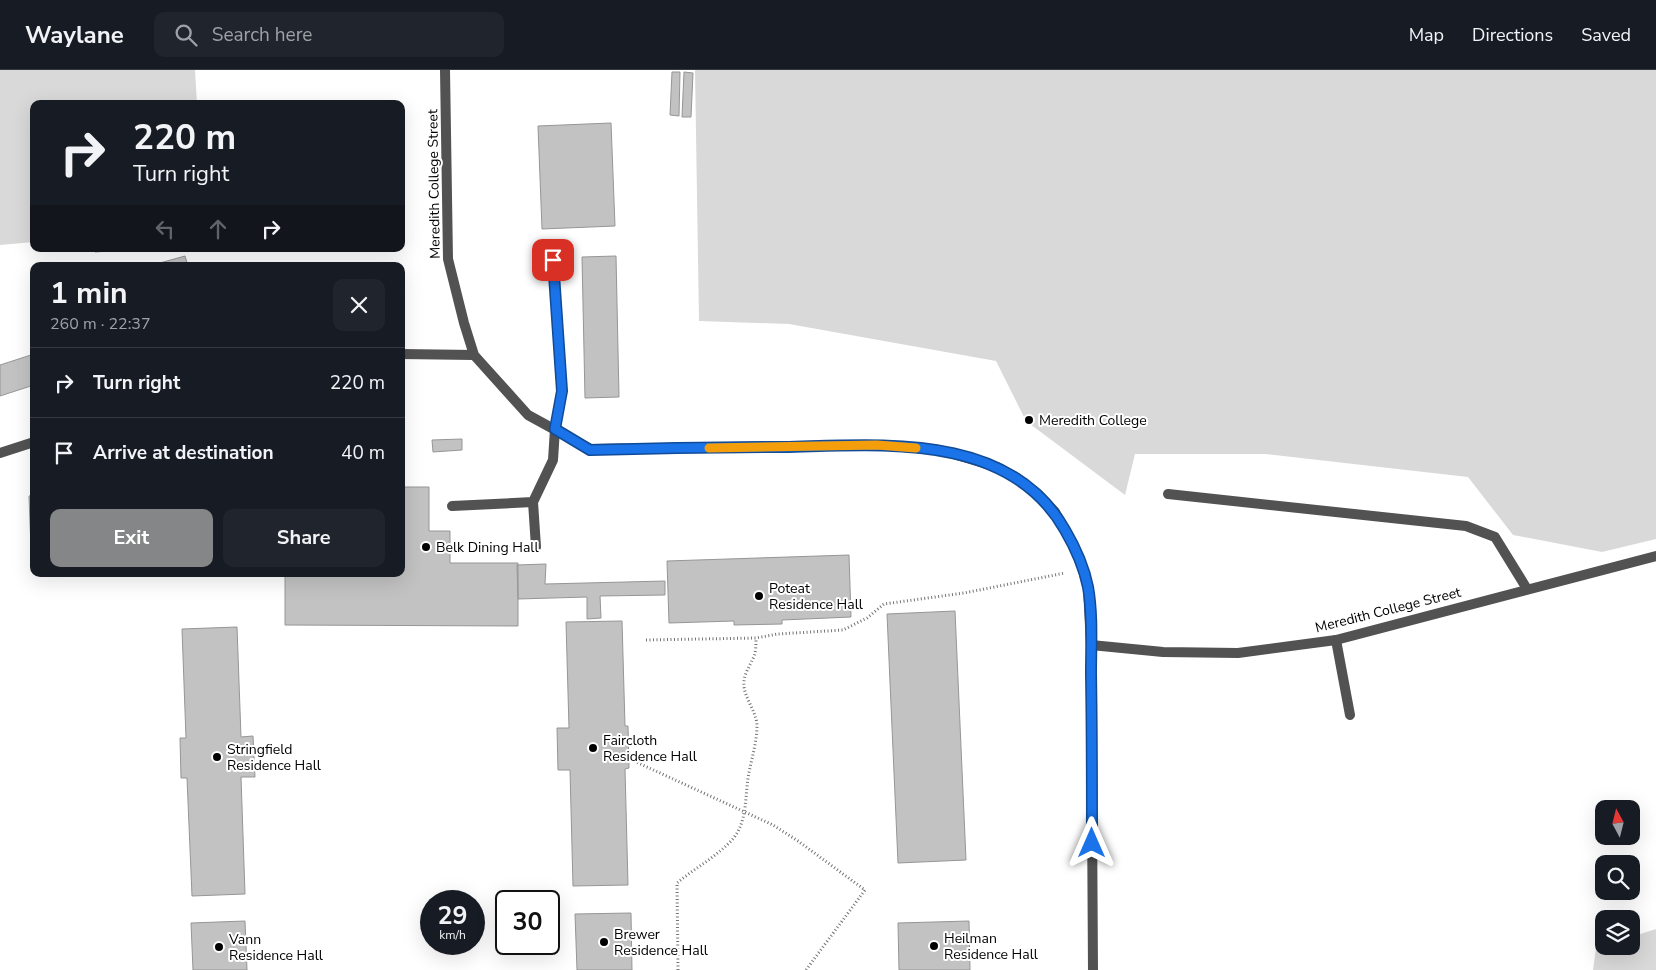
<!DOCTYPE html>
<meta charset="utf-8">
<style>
:root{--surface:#171b24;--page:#20242c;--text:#f1f3f6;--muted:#9ea1a6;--line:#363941;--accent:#858687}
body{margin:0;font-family:"Nunito Sans",sans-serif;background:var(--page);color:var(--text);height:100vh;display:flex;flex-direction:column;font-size:19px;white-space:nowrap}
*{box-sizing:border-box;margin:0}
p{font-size:16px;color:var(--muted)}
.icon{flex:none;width:28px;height:28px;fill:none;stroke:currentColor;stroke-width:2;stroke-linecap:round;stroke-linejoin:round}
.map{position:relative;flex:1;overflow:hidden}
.details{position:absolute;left:30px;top:192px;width:375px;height:315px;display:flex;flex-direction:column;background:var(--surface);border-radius:10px;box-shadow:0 5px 20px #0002}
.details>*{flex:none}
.banner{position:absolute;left:30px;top:30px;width:375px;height:152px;border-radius:10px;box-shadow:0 5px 20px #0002;background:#171b24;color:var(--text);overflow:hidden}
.needle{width:32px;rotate:353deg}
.fabs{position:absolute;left:1595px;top:730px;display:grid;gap:10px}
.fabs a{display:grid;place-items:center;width:45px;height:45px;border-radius:10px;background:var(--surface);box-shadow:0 5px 20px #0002;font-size:25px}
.speed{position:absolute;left:420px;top:820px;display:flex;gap:10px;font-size:25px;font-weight:700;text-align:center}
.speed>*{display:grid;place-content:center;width:65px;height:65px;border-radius:50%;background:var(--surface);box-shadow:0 5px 20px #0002;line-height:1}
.speed small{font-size:12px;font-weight:400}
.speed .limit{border:2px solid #111;border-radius:8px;background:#fff;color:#111}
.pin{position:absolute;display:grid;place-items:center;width:42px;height:42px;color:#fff;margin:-21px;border-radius:10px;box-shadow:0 2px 8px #0006}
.me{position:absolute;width:55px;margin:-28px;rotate:0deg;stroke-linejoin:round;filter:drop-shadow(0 0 4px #0008)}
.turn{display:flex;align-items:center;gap:18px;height:105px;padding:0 20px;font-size:22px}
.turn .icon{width:65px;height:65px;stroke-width:2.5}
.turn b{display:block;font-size:35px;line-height:42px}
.lanes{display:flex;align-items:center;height:48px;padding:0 20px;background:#0003;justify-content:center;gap:25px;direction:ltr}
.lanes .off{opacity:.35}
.round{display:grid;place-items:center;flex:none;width:52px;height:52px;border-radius:10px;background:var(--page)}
.head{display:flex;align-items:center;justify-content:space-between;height:85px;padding:0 20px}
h1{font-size:30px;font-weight:700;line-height:38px}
.button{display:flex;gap:10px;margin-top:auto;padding:10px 20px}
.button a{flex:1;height:58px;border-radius:10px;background:var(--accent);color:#fff;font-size:20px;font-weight:700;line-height:58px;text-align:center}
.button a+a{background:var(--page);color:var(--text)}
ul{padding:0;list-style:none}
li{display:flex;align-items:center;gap:15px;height:70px;padding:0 20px;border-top:1px solid var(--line)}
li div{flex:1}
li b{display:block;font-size:19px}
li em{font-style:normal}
header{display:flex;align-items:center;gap:30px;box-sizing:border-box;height:70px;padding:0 25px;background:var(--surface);border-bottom:1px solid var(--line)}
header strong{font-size:24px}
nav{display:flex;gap:28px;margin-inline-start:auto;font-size:18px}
.search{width:350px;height:45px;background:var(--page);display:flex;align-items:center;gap:12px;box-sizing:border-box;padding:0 18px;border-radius:10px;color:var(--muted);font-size:19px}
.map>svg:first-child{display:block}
</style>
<header>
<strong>Waylane</strong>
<div class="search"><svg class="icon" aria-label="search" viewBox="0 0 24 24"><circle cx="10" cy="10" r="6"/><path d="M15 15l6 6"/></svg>Search here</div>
<nav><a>Map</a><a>Directions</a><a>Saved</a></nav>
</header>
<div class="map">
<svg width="1656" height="900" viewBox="0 0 1656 900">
<rect width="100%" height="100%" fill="#fff"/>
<path fill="#d9d9d9" d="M 0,0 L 195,0 L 197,34 L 34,34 L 34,172 L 0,175 Z
M 695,0 L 1656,0 L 1656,469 L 1602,482 L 1513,465 L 1468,407 L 1265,384 L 1135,384 L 1125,425 L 1026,351 L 996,291 L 789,254 L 699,251 Z
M 1656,859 L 1656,900 L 1593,900 L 1596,878 L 1604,875 L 1631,876 L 1631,867 Z"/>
<path fill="#c2c2c2" stroke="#969696" d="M 672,2 L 680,2 L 679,46 L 670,45 Z
M 684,2 L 693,3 L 691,47 L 682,47 Z
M 611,53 L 615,156 L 542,159 L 538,56 Z
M 95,179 L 136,179 L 95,182 Z
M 185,186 L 188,196 L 149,196 Z
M 616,186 L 619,327 L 585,328 L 582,187 Z
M 34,284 L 34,315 L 0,326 L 0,295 Z
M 462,369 L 462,380 L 433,382 L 432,370 Z
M 401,417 L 429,417 L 429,461 L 450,461 L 450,493 L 518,493 L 518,556 L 285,555 L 285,504 L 401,504 Z
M 34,425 L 34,478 L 31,478 L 29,426 Z
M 849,485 L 851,547 L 782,550 L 782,554 L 734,555 L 734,551 L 669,553 L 667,491 Z
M 546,494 L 545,514 L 665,511 L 665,525 L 600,526 L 601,548 L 587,549 L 587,527 L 518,529 L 517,495 Z
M 955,541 L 966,790 L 898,793 L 887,544 Z
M 622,551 L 625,656 L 628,656 L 629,698 L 625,699 L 628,815 L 573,816 L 570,700 L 558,700 L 557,658 L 569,658 L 566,552 Z
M 237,557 L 241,667 L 253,666 L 255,707 L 241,707 L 245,824 L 192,826 L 187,708 L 181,708 L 180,668 L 186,668 L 182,559 Z
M 631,843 L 632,900 L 577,900 L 575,844 Z
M 245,851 L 247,900 L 193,900 L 191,853 Z
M 969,851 L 970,900 L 899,900 L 898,853 Z"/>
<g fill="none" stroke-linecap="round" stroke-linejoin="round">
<path stroke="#747474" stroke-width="3" stroke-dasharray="1 2.5" stroke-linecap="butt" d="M 646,570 L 756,568 L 778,564 L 843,560 L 867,548 L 884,534 L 964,523 L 1065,503
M 634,691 L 773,755 L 798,771 L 865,820 L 806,900
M 678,900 L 677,813 C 695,798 716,787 732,770 C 747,753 745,729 748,708 C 751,690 757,673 757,655 C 756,641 744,627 744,615 C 743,603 752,594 755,583 C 756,578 756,573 756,568"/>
<path stroke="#525252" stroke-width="10" d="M 1168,424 L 1466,456 L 1495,467 L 1527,519
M 452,436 L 533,432
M 536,477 L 533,432 L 553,390 L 555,359 L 562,321 L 553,190
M 1336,570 L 1350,645"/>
<path stroke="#525252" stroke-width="10" d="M 445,0 L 448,189 L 464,253 L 474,285 L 528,345 L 590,379 L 877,375 L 940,380 L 997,397 L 1017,408 L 1039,425 L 1055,442 L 1071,470 L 1082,497 L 1088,518 L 1091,575 L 1093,900
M 401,284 L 474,285
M 0,383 L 34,372
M 1091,575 L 1163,582 L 1238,583 L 1336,570 L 1656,486"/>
</g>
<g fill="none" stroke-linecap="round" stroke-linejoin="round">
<g stroke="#114b97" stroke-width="12">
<path id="route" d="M 553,190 L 562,321 L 555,359 L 590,380 C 655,378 720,377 784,377 C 881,375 1009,361 1065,460 C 1075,477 1084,497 1088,517 C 1093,545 1091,576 1091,604 C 1092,660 1092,716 1092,773"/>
</g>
<use href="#route" stroke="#1a73e8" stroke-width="9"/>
<path stroke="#f59e0b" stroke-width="9" d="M 709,378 L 877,375 L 916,378"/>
</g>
<g fill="#000" stroke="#fff" stroke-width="2">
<circle cx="1029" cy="350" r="5"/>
<circle cx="426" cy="477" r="5"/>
<circle cx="759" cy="526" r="5"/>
<circle cx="593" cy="678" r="5"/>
<circle cx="217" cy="687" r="5"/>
<circle cx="604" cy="872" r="5"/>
<circle cx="934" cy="876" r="5"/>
<circle cx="219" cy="877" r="5"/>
</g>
<g text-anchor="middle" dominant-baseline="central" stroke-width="4" stroke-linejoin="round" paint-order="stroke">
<g font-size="14" fill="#000" stroke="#fff">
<text transform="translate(434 114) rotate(-91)">Meredith College Street</text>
<text transform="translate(1388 540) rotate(-14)">Meredith College Street</text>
</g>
<g font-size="14" fill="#000" stroke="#fff" text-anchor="start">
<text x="1039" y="350">Meredith College</text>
<text x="436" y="477">Belk Dining Hall</text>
<text x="769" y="518">Poteat<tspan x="769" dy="16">Residence Hall</tspan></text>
<text x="603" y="670">Faircloth<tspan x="603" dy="16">Residence Hall</tspan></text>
<text x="227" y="679">Stringfield<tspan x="227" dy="16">Residence Hall</tspan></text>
<text x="614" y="864">Brewer<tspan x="614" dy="16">Residence Hall</tspan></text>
<text x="944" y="868">Heilman<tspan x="944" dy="16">Residence Hall</tspan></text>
<text x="229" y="869">Vann<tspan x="229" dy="16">Residence Hall</tspan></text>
</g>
</g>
</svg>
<div class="fabs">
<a><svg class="needle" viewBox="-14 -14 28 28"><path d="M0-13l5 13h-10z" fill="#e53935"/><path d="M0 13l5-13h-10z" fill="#9ea1a6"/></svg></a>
<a><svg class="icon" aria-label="search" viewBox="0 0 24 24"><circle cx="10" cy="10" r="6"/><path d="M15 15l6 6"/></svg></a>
<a><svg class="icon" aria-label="layers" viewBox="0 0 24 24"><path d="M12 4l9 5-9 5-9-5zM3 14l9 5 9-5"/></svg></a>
</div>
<div class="speed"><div>29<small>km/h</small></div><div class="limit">30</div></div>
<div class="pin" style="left:553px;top:190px;background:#d93025"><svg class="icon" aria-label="arrive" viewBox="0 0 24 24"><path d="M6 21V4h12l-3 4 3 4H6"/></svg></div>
<svg class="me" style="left:1092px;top:773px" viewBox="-20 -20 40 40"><path d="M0-17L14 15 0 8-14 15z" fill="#1a73e8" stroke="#fff" stroke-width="4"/></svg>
<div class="banner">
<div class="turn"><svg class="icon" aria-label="right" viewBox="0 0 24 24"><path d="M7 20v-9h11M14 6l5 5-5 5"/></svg><div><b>220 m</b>Turn right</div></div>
<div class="lanes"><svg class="icon off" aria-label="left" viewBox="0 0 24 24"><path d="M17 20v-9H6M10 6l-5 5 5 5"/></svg><svg class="icon off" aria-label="ahead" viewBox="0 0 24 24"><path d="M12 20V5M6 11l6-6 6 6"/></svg><svg class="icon" aria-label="right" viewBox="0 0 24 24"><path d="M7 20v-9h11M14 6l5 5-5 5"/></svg></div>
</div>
<section class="details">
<div class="head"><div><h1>1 min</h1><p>260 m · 22:37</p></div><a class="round"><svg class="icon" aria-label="close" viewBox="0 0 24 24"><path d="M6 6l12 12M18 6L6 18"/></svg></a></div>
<ul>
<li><svg class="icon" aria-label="right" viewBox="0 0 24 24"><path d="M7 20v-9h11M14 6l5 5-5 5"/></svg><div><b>Turn right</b></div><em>220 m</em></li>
<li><svg class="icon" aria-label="arrive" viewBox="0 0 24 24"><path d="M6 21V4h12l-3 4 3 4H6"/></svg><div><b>Arrive at destination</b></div><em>40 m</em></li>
</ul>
<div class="button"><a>Exit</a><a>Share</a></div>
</section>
</div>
